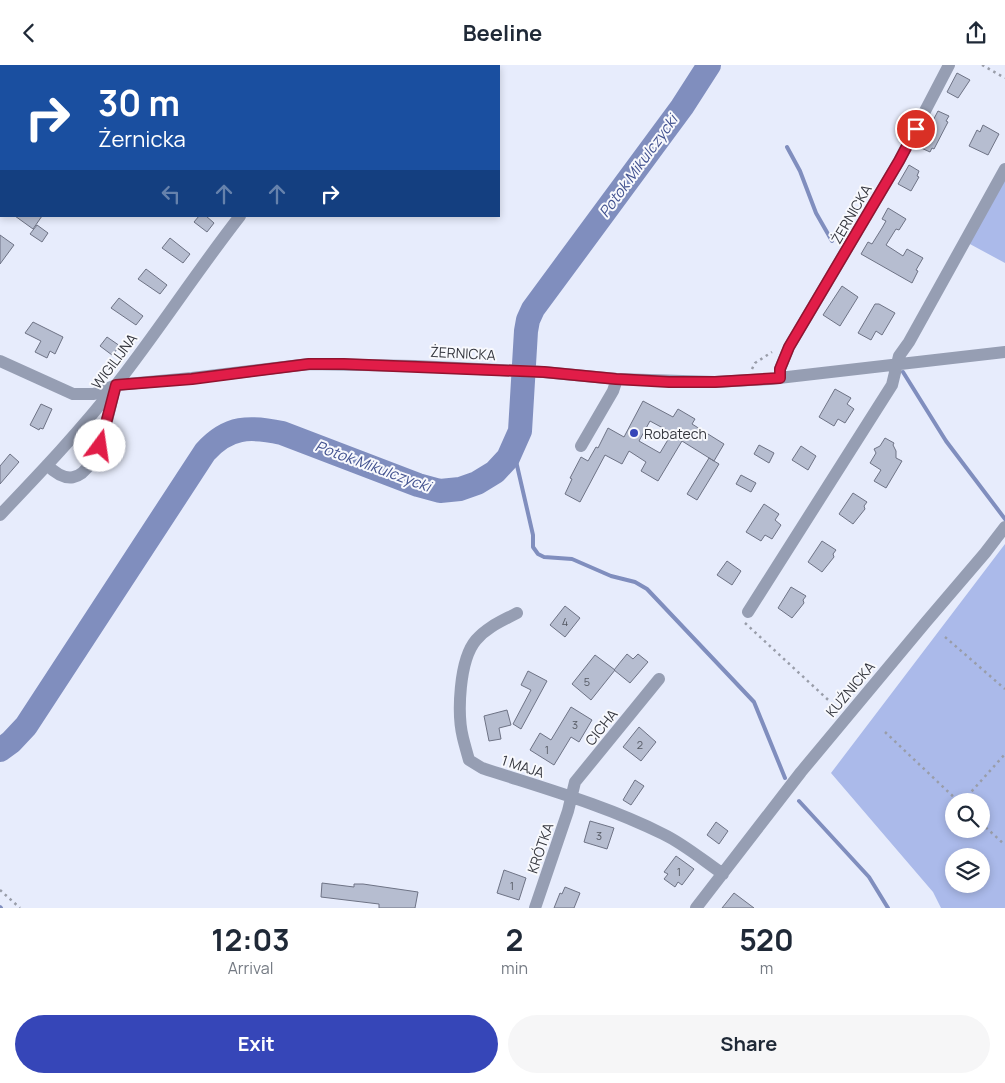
<!DOCTYPE html>
<meta charset="utf-8">
<style>
:root{--surface:#fff;--page:#f6f6f7;--text:#1f2937;--muted:#747a83;--accent:#3646b8}
body{margin:0;font-family:Manrope,sans-serif;background:var(--page);color:var(--text);height:100vh;display:flex;flex-direction:column;font-size:19px;white-space:nowrap}
*{box-sizing:border-box;margin:0}
p{font-size:16px;color:var(--muted)}
.icon{flex:none;width:28px;height:28px;fill:none;stroke:currentColor;stroke-width:2;stroke-linecap:round;stroke-linejoin:round}
.map{position:relative;height:843px;overflow:hidden}
.panel{display:flex;flex-direction:column;background:var(--surface);flex:1}
.panel>*{flex:none}
.hud{position:absolute;left:0px;top:0px;width:500px;height:152px;box-shadow:0 2px 8px #0003;background:#1a4fa0;color:#fff;overflow:hidden}
.buttons{position:absolute;left:945px;top:728px;display:grid;gap:10px}
.buttons a{display:grid;place-items:center;width:45px;height:45px;border-radius:50%;background:var(--surface);box-shadow:0 2px 8px #0003;font-size:25px}
.pin{position:absolute;display:grid;place-items:center;width:42px;height:42px;color:#fff;margin:-21px;border:2px solid #fff;border-radius:50%;box-shadow:0 1px 5px #0007}
.me{position:absolute;width:55px;margin:-28px;rotate:14deg;stroke-linejoin:round;filter:drop-shadow(0 0 4px #0008)}
.turn{display:flex;align-items:center;gap:18px;height:105px;padding:0 15px;font-size:22px}
.turn .icon{width:65px;height:65px;stroke-width:2.5}
.turn b{display:block;font-size:35px;line-height:42px}
.lanes{display:flex;align-items:center;height:48px;padding:0 15px;background:#0003;justify-content:center;gap:25px;direction:ltr}
.lanes .off{opacity:.35}
.eta{display:flex;justify-content:space-evenly;align-items:center;height:85px;text-align:center}
.eta b{font-size:30px;font-weight:700;line-height:35px}
.button{display:flex;gap:10px;margin-top:auto;padding:10px 15px}
.button a{flex:1;height:58px;border-radius:30px;background:var(--accent);color:#fff;font-size:20px;font-weight:700;line-height:58px;text-align:center}
.button a+a{background:var(--page);color:var(--text)}
header{display:flex;justify-content:space-between;align-items:center;height:65px;padding:0 15px;background:var(--surface);font-size:22px;font-weight:700}
.map>svg:first-child{display:block}
</style>
<header><svg class="icon" aria-label="back" viewBox="0 0 24 24"><path d="M15 5l-7 7 7 7"/></svg>Beeline<svg class="icon" aria-label="share" viewBox="0 0 24 24"><path d="M12 15V3M7 8l5-5 5 5M5 13v7h14v-7"/></svg></header>
<div class="map">
<svg width="1005" height="843" viewBox="0 0 1005 843">
<rect width="100%" height="100%" fill="#e7ecfc"/>
<path fill="#abbaea" fill-rule="evenodd" d="M 1005,109 L 1005,198 L 968,178 Z
M 1005,479 L 1005,843 L 941,843 L 933,827 L 831,708 ZM 981,736 L 981,764 L 954,764 L 954,736 ZM 981,791 L 981,819 L 954,819 L 954,791 Z"/>
<g fill="none" stroke-linecap="round" stroke-linejoin="round">
<path stroke="#808ebe" stroke-width="4" d="M 787,82 L 800,106 L 816,148 L 832,176
M 903,307 L 946,376 L 1005,454
M 513,383 L 533,470 L 533,482 L 538,489 L 544,492 L 572,494 L 611,511 L 635,517 L 647,524 L 754,637 L 785,713
M 799,736 L 869,812 L 888,843
M 0,842 L 1,843"/>
<path stroke="#808ebe" stroke-width="24" d="M 0,685 L 11,677 L 26,661 L 205,387 C 228,361 250,361 282,368 L 418,420 L 440,426 L 460,424 L 477,418 L 495,407 L 508,393 L 520,366 L 526,266 L 528,255 L 533,244 L 682,42 L 709,0"/>
</g>
<path fill="#b6bdd0" stroke="#6e7385" fill-rule="evenodd" d="M 957,8 L 970,15 L 958,33 L 947,27 Z
M 938,46 L 949,51 L 946,56 L 948,57 L 934,84 L 932,83 L 930,87 L 919,82 Z
M 983,60 L 999,69 L 988,90 L 969,81 L 977,65 L 980,67 Z
M 909,100 L 919,106 L 917,111 L 919,112 L 911,126 L 898,119 Z
M 888,143 L 906,154 L 899,165 L 896,164 L 886,180 L 903,191 L 907,184 L 923,193 L 916,205 L 918,206 L 912,218 L 861,189 L 868,177 L 872,179 L 882,163 L 886,156 L 882,154 Z
M 15,151 L 42,151 L 33,164 Z
M 199,151 L 206,151 L 214,158 L 207,167 L 194,157 Z
M 37,160 L 48,168 L 42,177 L 30,169 Z
M 0,170 L 14,180 L 0,199 Z
M 170,173 L 190,189 L 183,198 L 162,183 Z
M 146,204 L 167,220 L 160,229 L 138,214 Z
M 842,221 L 858,232 L 840,261 L 823,250 Z
M 119,233 L 143,251 L 136,260 L 111,243 Z
M 875,239 L 879,239 L 895,248 L 882,270 L 876,266 L 871,275 L 858,268 Z
M 33,257 L 63,272 L 55,289 L 50,286 L 47,293 L 35,287 L 41,276 L 25,268 Z
M 107,272 L 120,281 L 112,290 L 100,281 Z
M 835,324 L 851,333 L 847,339 L 854,344 L 845,358 L 838,354 L 834,361 L 819,352 Z
M 643,336 L 673,352 L 678,344 L 695,354 L 692,359 L 724,379 L 714,396 L 682,376 L 658,416 L 641,406 L 646,397 L 629,386 L 622,399 L 605,390 L 580,437 L 565,429 L 572,414 L 570,413 L 581,392 L 588,396 L 596,382 L 598,383 L 608,363 L 624,372 ZM 650,356 L 672,368 L 660,388 L 639,376 Z
M 41,339 L 52,344 L 43,364 L 40,363 L 39,365 L 30,360 Z
M 885,373 L 894,378 L 893,380 L 896,386 L 896,393 L 902,396 L 886,423 L 874,416 L 881,405 L 870,398 L 876,388 L 874,384 L 880,381 Z
M 759,380 L 774,388 L 769,398 L 754,389 Z
M 801,381 L 816,391 L 808,405 L 792,395 Z
M 10,389 L 19,397 L 0,419 L 0,401 Z
M 709,393 L 719,399 L 697,435 L 687,429 Z
M 741,410 L 756,418 L 751,427 L 736,419 Z
M 853,428 L 867,437 L 864,441 L 865,444 L 853,459 L 839,449 Z
M 764,439 L 779,449 L 775,455 L 781,460 L 772,474 L 765,470 L 761,476 L 746,467 Z
M 822,476 L 836,485 L 833,489 L 834,492 L 822,507 L 808,497 Z
M 727,496 L 741,506 L 732,520 L 717,510 Z
M 791,522 L 806,531 L 803,535 L 804,538 L 792,553 L 778,543 Z
M 565,541 L 580,553 L 565,572 L 550,560 Z
M 627,589 L 633,594 L 638,589 L 648,597 L 630,618 L 614,605 Z
M 595,590 L 615,605 L 591,635 L 572,619 Z
M 528,606 L 547,616 L 521,664 L 513,659 L 531,625 L 521,620 Z
M 571,642 L 592,655 L 579,677 L 571,672 L 554,700 L 530,685 L 540,668 L 551,675 Z
M 507,645 L 511,660 L 499,663 L 501,674 L 489,676 L 484,651 Z
M 639,662 L 656,677 L 641,696 L 623,682 Z
M 635,715 L 644,721 L 631,740 L 623,735 Z
M 590,756 L 614,763 L 607,784 L 584,777 Z
M 716,757 L 728,766 L 719,779 L 707,770 Z
M 676,791 L 694,804 L 682,820 L 678,817 L 675,822 L 664,814 L 668,809 L 664,807 Z
M 504,805 L 526,813 L 519,835 L 497,828 Z
M 322,818 L 354,822 L 354,819 L 363,819 L 418,827 L 415,843 L 379,843 L 379,839 L 321,832 Z
M 565,822 L 580,828 L 574,843 L 554,843 L 560,828 L 562,829 Z
M 734,828 L 754,843 L 722,843 Z"/>
<g fill="none" stroke-linecap="round" stroke-linejoin="round">
<path stroke="#999da9" stroke-width="2.5" stroke-dasharray="2.5 4" stroke-linecap="butt" d="M 982,0 L 1005,13
M 752,304 L 755,298 L 772,287
M 745,558 L 838,644
M 945,572 L 1005,624
M 885,667 L 958,736
M 963,736 L 1005,689
M 981,758 L 1005,780
M 0,825 L 20,843"/>
<path stroke="#969eb3" stroke-width="12" d="M 384,0 L 385,1
M 106,1 L 107,0
M 399,1 L 401,0
M 0,128 L 1,127
M 0,296 L 73,329 L 94,329 L 116,320 L 192,313 L 309,299 L 415,301 L 543,307 L 617,314 L 715,317 L 770,314 L 1005,287
M 780,313 L 780,304 L 789,282 L 899,96 L 949,0
M 581,381 L 613,326 L 617,314
M 47,400 C 93,446 107,352 115,323
M 0,450 C 40,408 81,365 116,320 C 159,265 197,206 240,151
M 748,547 L 885,331 L 892,320 L 899,291 L 909,277 L 1005,104
M 517,548 C 502,556 487,562 476,575 C 459,595 457,649 463,673 C 465,681 467,688 469,695 L 482,703 C 543,723 605,740 663,769 C 684,779 704,796 723,809
M 535,843 L 568,746 L 575,717 L 659,614
M 696,843 L 801,707 L 926,557 L 985,488 L 1005,462"/>
</g>
<g fill="none" stroke-linecap="round" stroke-linejoin="round">
<g stroke="#92132f" stroke-width="12">
<path id="route" d="M 100,381 L 116,320 L 192,314 L 309,299 L 344,299 L 544,307 L 616,314 L 669,317 L 715,317 L 780,313 L 780,304 L 789,282 L 899,96 L 916,64"/>
</g>
<use href="#route" stroke="#e11d48" stroke-width="9"/>
</g>
<circle fill="#3646b8" stroke="#f8f9fd" stroke-width="2" cx="634" cy="368" r="5"/>
<g text-anchor="middle" dominant-baseline="central" stroke-width="4" stroke-linejoin="round" paint-order="stroke">
<g font-size="11" fill="#545862">
<text x="565" y="556">4</text>
<text x="587" y="616">5</text>
<text x="575" y="659">3</text>
<text x="640" y="679">2</text>
<text x="547" y="684">1</text>
<text x="599" y="770">3</text>
<text x="679" y="806">1</text>
<text x="512" y="820">1</text>
</g>
<g font-size="14" fill="#34363e" stroke="#f8f9fd">
<text transform="translate(851 149) rotate(-60)">ŻERNICKA</text>
<text transform="translate(463 288) rotate(3)">ŻERNICKA</text>
<text transform="translate(114 296) rotate(-53)">WIGILIJNA</text>
<text transform="translate(850 624) rotate(-50)">KUŹNICKA</text>
<text transform="translate(601 662) rotate(-51)">CICHA</text>
<text transform="translate(523 701) rotate(18)">1 MAJA</text>
<text transform="translate(540 783) rotate(-71)">KRÓTKA</text>
</g>
<g font-size="14" fill="#34363e" stroke="#f8f9fd" text-anchor="start">
<text x="644" y="368">Robatech</text>
</g>
<g font-size="15" font-style="italic" fill="#41518f" stroke="#f8f9fd">
<text transform="translate(638 101) rotate(-54)">Potok Mikulczycki</text>
<text transform="translate(373 401) rotate(20)">Potok Mikulczycki</text>
</g>
</g>
</svg>
<div class="buttons">
<a><svg class="icon" aria-label="search" viewBox="0 0 24 24"><circle cx="10" cy="10" r="6"/><path d="M15 15l6 6"/></svg></a>
<a><svg class="icon" aria-label="layers" viewBox="0 0 24 24"><path d="M12 4l9 5-9 5-9-5zM3 14l9 5 9-5"/></svg></a>
</div>
<div class="pin" style="left:916px;top:64px;background:#d93025"><svg class="icon" aria-label="arrive" viewBox="0 0 24 24"><path d="M6 21V4h12l-3 4 3 4H6"/></svg></div>
<svg class="me" style="left:100px;top:381px" viewBox="-20 -20 40 40"><circle r="19" fill="#fff"/><path d="M0-13L10 11 0 6-10 11z" fill="#e11d48"/></svg>
<div class="hud">
<div class="turn"><svg class="icon" aria-label="right" viewBox="0 0 24 24"><path d="M7 20v-9h11M14 6l5 5-5 5"/></svg><div><b>30 m</b>Żernicka</div></div>
<div class="lanes"><svg class="icon off" aria-label="left" viewBox="0 0 24 24"><path d="M17 20v-9H6M10 6l-5 5 5 5"/></svg><svg class="icon off" aria-label="ahead" viewBox="0 0 24 24"><path d="M12 20V5M6 11l6-6 6 6"/></svg><svg class="icon off" aria-label="ahead" viewBox="0 0 24 24"><path d="M12 20V5M6 11l6-6 6 6"/></svg><svg class="icon" aria-label="right" viewBox="0 0 24 24"><path d="M7 20v-9h11M14 6l5 5-5 5"/></svg></div>
</div>
</div>
<section class="panel">
<div class="eta">
<div><b>12:03</b><p>Arrival</p></div>
<div><b>2</b><p>min</p></div>
<div><b>520</b><p>m</p></div>
</div>
<div class="button"><a>Exit</a><a>Share</a></div>
</section>
